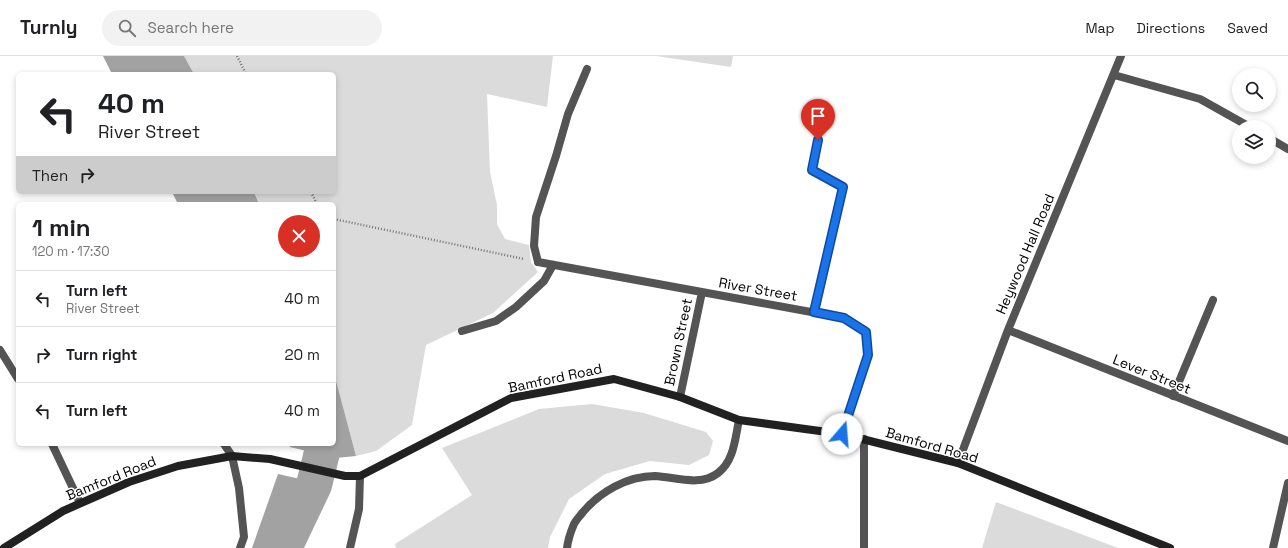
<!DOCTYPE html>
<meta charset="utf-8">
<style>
:root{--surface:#fff;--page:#f2f2f2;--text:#202124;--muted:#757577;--line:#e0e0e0}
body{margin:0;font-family:"Space Grotesk",sans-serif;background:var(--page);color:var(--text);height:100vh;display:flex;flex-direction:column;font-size:15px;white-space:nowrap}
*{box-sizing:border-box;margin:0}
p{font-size:13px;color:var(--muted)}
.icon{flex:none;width:22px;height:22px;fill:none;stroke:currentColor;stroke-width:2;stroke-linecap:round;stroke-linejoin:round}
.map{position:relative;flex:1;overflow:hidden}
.sheet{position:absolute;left:16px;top:146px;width:320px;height:244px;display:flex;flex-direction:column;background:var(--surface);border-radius:6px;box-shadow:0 2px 6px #0003}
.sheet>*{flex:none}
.guide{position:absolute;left:16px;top:16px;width:320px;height:122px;border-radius:6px;box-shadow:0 2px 6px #0003;background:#fff;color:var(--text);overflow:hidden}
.buttons{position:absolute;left:1232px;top:12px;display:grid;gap:8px}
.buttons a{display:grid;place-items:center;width:44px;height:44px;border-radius:50%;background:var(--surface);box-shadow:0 2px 6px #0003;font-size:20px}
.pin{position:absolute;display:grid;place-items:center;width:34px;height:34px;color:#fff;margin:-41px -17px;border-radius:50% 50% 50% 0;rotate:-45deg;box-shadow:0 0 4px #0007}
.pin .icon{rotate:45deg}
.me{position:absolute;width:44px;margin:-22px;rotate:18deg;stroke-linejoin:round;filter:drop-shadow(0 0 3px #0008)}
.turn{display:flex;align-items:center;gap:14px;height:84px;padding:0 16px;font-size:18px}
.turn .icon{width:52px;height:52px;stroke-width:2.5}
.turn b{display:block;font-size:28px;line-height:34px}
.then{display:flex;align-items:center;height:38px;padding:0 16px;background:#0003;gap:8px;font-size:15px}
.round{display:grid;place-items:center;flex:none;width:42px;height:42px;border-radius:21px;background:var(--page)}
.overview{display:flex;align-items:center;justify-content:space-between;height:68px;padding:0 16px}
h1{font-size:24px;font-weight:700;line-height:30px}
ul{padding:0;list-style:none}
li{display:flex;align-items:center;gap:12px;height:56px;padding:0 16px;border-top:1px solid var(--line)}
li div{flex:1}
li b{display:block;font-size:15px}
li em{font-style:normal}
header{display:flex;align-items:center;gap:24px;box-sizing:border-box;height:56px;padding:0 20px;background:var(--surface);border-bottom:1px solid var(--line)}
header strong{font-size:19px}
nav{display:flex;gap:22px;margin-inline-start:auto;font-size:14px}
.search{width:280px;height:36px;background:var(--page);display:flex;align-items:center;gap:10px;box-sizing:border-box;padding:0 14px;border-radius:22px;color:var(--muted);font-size:15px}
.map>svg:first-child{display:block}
</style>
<header>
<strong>Turnly</strong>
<div class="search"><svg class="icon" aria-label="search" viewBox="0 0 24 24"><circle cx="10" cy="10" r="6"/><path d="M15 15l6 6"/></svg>Search here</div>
<nav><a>Map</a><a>Directions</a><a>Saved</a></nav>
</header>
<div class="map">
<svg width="1288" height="492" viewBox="0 0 1288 492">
<rect width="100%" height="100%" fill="#fff"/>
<path fill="#dbdbdb" d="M 184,0 L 553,0 L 547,51 L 487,38 L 490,116 L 497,149 L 497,168 L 505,183 L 529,189 L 531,206 L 538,216 L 493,257 L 426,289 L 412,369 L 376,395 L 356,400 L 334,317 L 334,148 L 259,148 L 254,136 L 334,136 L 334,18 L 194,18 Z
M 656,0 L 733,0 L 731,11 Z
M 592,348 L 644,357 L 706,376 L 713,385 L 709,399 L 689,409 L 650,405 L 605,418 L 569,443 L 550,481 L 548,492 L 396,492 L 395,488 L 472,439 L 442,392 L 539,353 Z
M 996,446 L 1118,492 L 982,492 Z"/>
<path fill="#a2a2a2" d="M 103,0 L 184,0 L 194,18 L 112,18 Z
M 172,136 L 254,136 L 259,148 L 178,148 Z
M 334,317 L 356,400 L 336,402 L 290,391 L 289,388 L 334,388 Z
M 278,418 L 331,430 L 302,492 L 252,492 Z"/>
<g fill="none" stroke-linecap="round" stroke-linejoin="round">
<path stroke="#a2a2a2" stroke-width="36" d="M 284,492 L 314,429 L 324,388"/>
<path stroke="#767676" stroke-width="2.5" stroke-dasharray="1 2" stroke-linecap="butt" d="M 237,0 L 246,18
M 311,136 L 317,148
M 334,163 L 524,203"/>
<path stroke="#545454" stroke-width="8" d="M 538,206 L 534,190 L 536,161 L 556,100 L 568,58 L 587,13
M 814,256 L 843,131 L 812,115 L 818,84
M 462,275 L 496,265 L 516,251 L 544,225 L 553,209
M 224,388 L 232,400 L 239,432 L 244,481 L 240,492
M 350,492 L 359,453 L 360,420"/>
<path stroke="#545454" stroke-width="8" d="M 1114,19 L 1200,43 L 1250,71
M 1269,82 L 1288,93
M 538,206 L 844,262 L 866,276 L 868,299 L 842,378
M 1008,274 L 1288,385
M 0,294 L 18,323
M 1173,340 L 1213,244
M 680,341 L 702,236
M 52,388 L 80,447
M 958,407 L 1008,274 L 1121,0
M 567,492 C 568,484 571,475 574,468 C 576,464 580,460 583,456 C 600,436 627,420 655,420 C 675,421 700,431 718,417 C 734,405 735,383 739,364
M 864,492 L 864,383
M 1273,492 L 1288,427"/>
<path stroke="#212121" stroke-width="8" d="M 4,492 L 63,455 L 129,426 L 178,410 L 232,400 L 270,403 L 345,420 L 360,420 L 511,342 L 614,323 L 680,341 L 739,364 L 842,378 L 958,407 L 1170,492"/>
</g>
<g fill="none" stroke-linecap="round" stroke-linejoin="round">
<g stroke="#114b97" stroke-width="10">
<path id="route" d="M 818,84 L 812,114 L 843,131 L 814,256 L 844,262 L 866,276 L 868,299 L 842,378"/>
</g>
<use href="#route" stroke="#1a73e8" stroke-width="7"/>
</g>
<g text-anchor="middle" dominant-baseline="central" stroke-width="3" stroke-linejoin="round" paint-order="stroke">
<g font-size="14" fill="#000" stroke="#fff">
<text transform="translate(1025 198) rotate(-67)">Heywood Hall Road</text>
<text transform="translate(758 233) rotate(10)">River Street</text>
<text transform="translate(678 286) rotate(-78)">Brown Street</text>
<text transform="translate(1152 318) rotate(22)">Lever Street</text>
<text transform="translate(555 322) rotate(-12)">Bamford Road</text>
<text transform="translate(932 389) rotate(16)">Bamford Road</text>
<text transform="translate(111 422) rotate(-22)">Bamford Road</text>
</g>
</g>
</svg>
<div class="buttons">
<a><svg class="icon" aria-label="search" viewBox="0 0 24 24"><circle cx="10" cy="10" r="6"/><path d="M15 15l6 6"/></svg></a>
<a><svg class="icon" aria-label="layers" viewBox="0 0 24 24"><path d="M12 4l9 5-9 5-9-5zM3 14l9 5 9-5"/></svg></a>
</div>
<div class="pin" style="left:818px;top:84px;background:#d93025"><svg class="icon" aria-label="arrive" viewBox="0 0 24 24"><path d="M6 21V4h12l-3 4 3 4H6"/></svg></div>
<svg class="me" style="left:842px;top:378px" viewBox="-20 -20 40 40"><circle r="19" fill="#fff"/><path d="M0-13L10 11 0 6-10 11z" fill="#1a73e8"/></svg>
<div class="guide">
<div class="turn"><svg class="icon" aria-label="left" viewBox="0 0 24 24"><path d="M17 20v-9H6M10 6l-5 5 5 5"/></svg><div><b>40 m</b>River Street</div></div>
<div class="then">Then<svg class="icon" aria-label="right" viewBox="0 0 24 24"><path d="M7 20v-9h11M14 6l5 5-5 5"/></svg></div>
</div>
<section class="sheet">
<div class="overview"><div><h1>1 min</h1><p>120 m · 17:30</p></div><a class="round" style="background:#d93025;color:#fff"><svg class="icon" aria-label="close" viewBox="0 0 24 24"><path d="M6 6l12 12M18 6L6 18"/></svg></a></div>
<ul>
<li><svg class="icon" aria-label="left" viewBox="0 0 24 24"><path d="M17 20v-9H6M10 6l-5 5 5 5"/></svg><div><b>Turn left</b><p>River Street</p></div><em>40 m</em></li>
<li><svg class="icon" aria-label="right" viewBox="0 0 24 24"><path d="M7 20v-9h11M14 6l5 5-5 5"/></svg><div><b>Turn right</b></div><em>20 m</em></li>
<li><svg class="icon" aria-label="left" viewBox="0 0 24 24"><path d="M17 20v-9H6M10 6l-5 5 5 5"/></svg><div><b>Turn left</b></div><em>40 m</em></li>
</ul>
</section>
</div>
